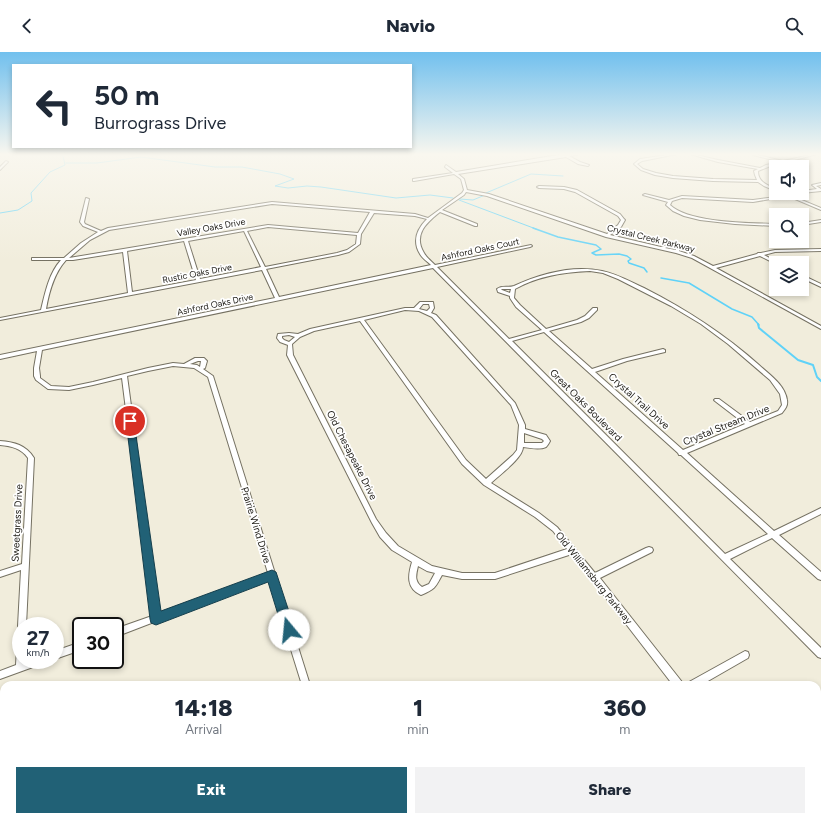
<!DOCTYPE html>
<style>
:root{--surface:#fff;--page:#f2f2f3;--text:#1f2937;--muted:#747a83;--accent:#216176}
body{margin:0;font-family:Figtree,sans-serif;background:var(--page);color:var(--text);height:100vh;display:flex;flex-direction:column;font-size:15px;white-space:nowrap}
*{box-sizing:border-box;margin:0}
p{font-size:13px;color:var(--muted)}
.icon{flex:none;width:22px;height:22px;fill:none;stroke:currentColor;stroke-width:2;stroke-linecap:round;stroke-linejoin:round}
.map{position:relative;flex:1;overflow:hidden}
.drawer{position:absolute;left:0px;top:629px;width:821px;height:140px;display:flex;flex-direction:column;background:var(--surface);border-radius:12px 12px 0 0;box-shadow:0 2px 6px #0003}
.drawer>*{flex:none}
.guide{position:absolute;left:12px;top:12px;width:400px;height:84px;border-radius:0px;box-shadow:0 2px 6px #0003;background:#fff;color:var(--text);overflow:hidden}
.controls{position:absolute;left:769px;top:108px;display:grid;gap:8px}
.controls a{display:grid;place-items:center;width:40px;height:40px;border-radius:0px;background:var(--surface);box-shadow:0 2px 6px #0003;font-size:20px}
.speed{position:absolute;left:12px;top:565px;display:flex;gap:8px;font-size:20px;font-weight:700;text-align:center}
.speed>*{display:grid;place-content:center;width:52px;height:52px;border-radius:50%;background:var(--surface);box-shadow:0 2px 6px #0003;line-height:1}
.speed small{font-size:10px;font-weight:400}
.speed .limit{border:2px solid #111;border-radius:6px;background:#fff;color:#111}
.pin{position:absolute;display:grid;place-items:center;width:34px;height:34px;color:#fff;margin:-17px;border:2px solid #fff;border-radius:50%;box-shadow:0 1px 4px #0007}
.me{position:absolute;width:44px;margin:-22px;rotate:343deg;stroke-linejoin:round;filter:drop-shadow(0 0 3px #0008)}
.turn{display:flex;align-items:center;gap:14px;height:84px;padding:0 16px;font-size:18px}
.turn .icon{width:52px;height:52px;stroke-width:2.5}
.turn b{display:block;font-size:28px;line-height:34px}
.eta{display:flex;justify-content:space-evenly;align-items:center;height:68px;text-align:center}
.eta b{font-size:24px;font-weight:800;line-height:28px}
.cta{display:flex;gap:8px;margin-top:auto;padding:8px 16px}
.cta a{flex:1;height:46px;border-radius:0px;background:var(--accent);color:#fff;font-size:16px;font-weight:800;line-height:46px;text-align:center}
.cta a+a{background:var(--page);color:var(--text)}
header{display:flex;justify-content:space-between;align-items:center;height:52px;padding:0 16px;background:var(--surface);font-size:18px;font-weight:800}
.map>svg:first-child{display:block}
</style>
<header><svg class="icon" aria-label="back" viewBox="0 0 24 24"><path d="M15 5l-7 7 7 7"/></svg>Navio<svg class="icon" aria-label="search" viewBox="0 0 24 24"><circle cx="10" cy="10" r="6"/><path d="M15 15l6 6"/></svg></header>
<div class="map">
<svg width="821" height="769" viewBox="0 0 821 769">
<rect width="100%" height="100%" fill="#f1eddc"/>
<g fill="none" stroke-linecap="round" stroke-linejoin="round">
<path stroke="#5fd2f8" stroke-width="1" d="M 66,111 L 97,111 L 141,105 L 215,115 L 242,115 L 280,122 L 294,127 L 275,134 L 288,136 L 307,134 L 321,135 L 396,146 L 430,143 L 453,146
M 486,141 L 531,122 L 563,124
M 460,147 L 473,148 L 485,143
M 459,148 L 536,177
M 0,161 L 18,158 L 32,149 L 31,141 L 50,120 L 65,113 L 63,104 L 60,102"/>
<path stroke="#5fd2f8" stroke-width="1.5" d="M 533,176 L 558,185 L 596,193 L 601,197 L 592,201 L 596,203 L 619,202 L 627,204 L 631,207 L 628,209 L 629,211 L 644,216 L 647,220
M 661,226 L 689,231 L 732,257 L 752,265 L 759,273"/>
<path stroke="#5fd2f8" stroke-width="2" d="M 758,272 L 759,276 L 798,308 L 813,313 L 817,325 L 821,329"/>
<g stroke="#757162" stroke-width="2">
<path id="minor" d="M 564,102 L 577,102 L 577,103 L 569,104 L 580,110 L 589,113 L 588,114 L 578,112 L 566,105 L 458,122 L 464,127 L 467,138 L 489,142 L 607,182 L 618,173 L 621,168 L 618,164 L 575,140 L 564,137 L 539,136 L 537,135 L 539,134 L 564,135 L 577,138 L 620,162 L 624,167 L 625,168 L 621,175 L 610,183 L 661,195 L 673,191 L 680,194 L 679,199 L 694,204 L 713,214 L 757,202 L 758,201 L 761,201 L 775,198 L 821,197 L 821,199 L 775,200 L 764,203 L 777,210 L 778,211 L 776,211 L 776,212 L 760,204 L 716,216 L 821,274 L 821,277 L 692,206 L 676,201 L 606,185 L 487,144 L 466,140 L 464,143 L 442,158 L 477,172 L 477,174 L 475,174 L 440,160 C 426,171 413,183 424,201 C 426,205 431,209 435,213 L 531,193 L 532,194 L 530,195 L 437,215 L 509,287 L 542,278 L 516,255 L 510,246 L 510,244 L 498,240 L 497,237 C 502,233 508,236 514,234 C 540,222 573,213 602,219 C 617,222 631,230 644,236 C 687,258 723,281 759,313 C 770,323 785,333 787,348 C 788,354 785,357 782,361 L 687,401 L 774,479 L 821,456 L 821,462 L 779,483 L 821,520 L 821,528 L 818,527 L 772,486 L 730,507 L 821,596 L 821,606 L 818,605 L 433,216 L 42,298 L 39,316 L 40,324 L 40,326 L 51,334 L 69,335 L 93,330 L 148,316 L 173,311 L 184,312 L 195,306 L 204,306 L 207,309 L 205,316 L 203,317 L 213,324 L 310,633 L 302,633 L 269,527 L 159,568 L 156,571 L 154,570 L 115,585 L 115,577 L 152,564 L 122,326 L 93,333 L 69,338 L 48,337 L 36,328 L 34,324 L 34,316 L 37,299 L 0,307 L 0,303 L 275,246 L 262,218 L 0,268 L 0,266 L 41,258 C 45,241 49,221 61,208 L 32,208 L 32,206 L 64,206 L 81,191 L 98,180 L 83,174 L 80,170 L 86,146 L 89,147 L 84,170 L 85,172 L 101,179 L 108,176 L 272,150 L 415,162 L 428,166 L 462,141 L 464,138 L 461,127 L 454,122 L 414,129 L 413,129 L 413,127 L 453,121 L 445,115 L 446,113 L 456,120 ZM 272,152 L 370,160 L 358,181 L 268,173 L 69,206 L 90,188 L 109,178 ZM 374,161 L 415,164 L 427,167 C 417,177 412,189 420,202 C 422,206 428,210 431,213 L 279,245 L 266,217 L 338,203 L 349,200 L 360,192 L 361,182 ZM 268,175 L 357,183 L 356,192 L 347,198 L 337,201 L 265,215 L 247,179 ZM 244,179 L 261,215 L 200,227 L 188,189 ZM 184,189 L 196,228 L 132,240 L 127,199 ZM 673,193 L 676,195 L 676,198 L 665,196 ZM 123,200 L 128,241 L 46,257 C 49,240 54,221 66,208 L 73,208 ZM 590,219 L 603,221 L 618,227 L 671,254 L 701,272 L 728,292 L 770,328 L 780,342 L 782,353 L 778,359 L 750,370 L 719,347 L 715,347 L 714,348 L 715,349 L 745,372 L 683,398 L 595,320 L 627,309 L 665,300 L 665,298 L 663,297 L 623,307 L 592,317 L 549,279 L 581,270 L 589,266 L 597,258 L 597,256 L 593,256 L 585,264 L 577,268 L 546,277 L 520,253 L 514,246 L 515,237 C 538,224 564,220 590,219 ZM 501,237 L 511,237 L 510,241 L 502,238 ZM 544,280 L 678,401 L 679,403 L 681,403 L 768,482 L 725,502 L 512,289 ZM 198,309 L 201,309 L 200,315 L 197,313 L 190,312 ZM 173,314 L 194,316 L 208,325 L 268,521 L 159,561 L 127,324 L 148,319 Z
M 674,102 L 677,102 L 642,109 L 637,112 L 643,117 L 656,121 L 673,124 L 713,127 L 757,128 L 755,123 L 754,119 L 758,117 L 718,110 L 690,102 L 692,102 L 718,108 L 760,116 L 766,113 L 781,110 L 753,103 L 753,102 L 783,109 L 815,102 L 817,102 L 768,115 L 758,119 C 758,130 767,133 776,137 L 776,139 L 764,134 L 758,130 L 713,129 L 673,126 L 655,123 L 641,118 L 634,112 L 640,107 Z
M 6,109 L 8,110 L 0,118 L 0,115 Z
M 821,131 L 821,133 L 816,134 L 821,137 L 821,139 L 802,141 L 802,139 L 817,137 L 812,133 Z
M 794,141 L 801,141 L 792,144 L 821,156 L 821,158 L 788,144 L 753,150 L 682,146 L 672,149 L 670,153 C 689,171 749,171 776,172 L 776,174 L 735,172 L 700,168 L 684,164 L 673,159 L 666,153 L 668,150 L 643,143 L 645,142 L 669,148 L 682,144 L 753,148 L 776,145 Z
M 821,168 L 821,170 L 802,173 L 802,171 Z
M 802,223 L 821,232 L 821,235 L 802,226 Z
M 420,250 L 433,250 L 434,256 L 431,261 L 436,263 L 515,351 L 525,373 L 525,377 L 546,383 L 550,389 C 549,391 547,394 546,395 C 540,398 530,396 523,395 C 523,406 499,423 491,431 L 539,461 L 557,475 L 595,521 L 646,496 L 649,495 L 652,496 L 653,498 L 652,500 L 600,526 L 682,630 L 683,633 L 673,633 L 572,502 L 495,527 L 462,527 L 442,523 C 435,536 435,537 421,543 C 406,536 408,523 412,510 L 392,498 L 380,485 L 372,471 L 287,303 L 288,293 L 280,290 L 277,286 L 278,282 L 289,281 L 298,282 L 310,277 L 405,256 L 414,256 ZM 423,252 L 429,252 L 430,256 L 427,259 L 419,257 ZM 405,258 L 419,259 L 432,265 L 511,353 L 519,373 L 517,398 L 513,403 L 486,427 L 466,408 L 364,268 ZM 360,269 L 462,412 L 484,433 L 535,465 L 553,479 L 567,497 L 495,521 L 462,521 L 432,514 L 398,494 L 386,481 L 376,467 L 293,303 L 292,292 L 300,285 L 314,279 ZM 289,283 L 295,285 L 289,290 L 284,288 L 282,286 L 282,284 ZM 524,381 L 542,387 L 544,389 L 542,391 L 524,391 ZM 418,514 L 427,519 L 435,521 L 429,532 L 422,535 C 414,529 416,523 418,514 Z
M 0,389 C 14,390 26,393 34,406 L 26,574 L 21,574 L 21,577 L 19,577 L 18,574 L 21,518 L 0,525 L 0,519 L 22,512 L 28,406 C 21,396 11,394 0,393 Z
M 81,590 L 81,598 L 55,607 L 55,599 Z
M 21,591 L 21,608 L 25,608 L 25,610 L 29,608 L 45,608 L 44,611 L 0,627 L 0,619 L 16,613 L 17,595 L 18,592 Z
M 745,599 L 748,600 L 749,603 L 748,606 L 701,633 L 688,633 L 689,630 Z
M 14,765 L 47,765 L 45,769 L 13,769 Z
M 62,765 L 83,765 L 85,769 L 64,769 Z
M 90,765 L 100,765 L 98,769 L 88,769 Z
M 349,765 L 359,765 L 361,769 L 351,769 Z
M 777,765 L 788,765 L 790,769 L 779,769 Z"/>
</g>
<use href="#minor" fill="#fff" fill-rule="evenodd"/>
</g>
<linearGradient id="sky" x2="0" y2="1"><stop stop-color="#71c0ee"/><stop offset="0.49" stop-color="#f9f7ef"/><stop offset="1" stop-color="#f9f7ef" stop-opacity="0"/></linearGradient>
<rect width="821" height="209" fill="url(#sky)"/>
<path fill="#216176" stroke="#153f4d" d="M 130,366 L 134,369 L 161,559 L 272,518 L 276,520 L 277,523 L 295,578 L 293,582 L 289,584 L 284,582 L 268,530 L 156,573 L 151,571 L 150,567 L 126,369 Z"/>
<g text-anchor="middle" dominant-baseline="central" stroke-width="3.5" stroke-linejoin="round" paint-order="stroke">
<g font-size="9" fill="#25231d" stroke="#fff">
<text transform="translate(211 175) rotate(-10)">Valley Oaks Drive</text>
<text transform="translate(651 186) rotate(14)">Crystal Creek Parkway</text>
<text transform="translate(480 197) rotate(-12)">Ashford Oaks Court</text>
<text transform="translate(197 221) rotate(-11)">Rustic Oaks Drive</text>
<text transform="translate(215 252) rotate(-12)">Ashford Oaks Drive</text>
</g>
<g font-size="10" fill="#25231d" stroke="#fff">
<text transform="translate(639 349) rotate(42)">Crystal Trail Drive</text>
<text transform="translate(586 353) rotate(45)">Great Oaks Boulevard</text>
<text transform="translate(726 373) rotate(-22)">Crystal Stream Drive</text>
<text transform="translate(352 403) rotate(63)">Old Chesapeake Drive</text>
<text transform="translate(17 471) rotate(-87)">Sweetgrass Drive</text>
<text transform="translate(256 473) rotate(73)">Prairie Wind Drive</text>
<text transform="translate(594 526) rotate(51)">Old Williamsburg Parkway</text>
</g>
</g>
</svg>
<div class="controls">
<a><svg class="icon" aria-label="sound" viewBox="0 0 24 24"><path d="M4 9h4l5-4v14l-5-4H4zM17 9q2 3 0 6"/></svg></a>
<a><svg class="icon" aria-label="search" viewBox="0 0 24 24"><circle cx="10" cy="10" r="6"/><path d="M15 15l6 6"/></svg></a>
<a><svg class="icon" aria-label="layers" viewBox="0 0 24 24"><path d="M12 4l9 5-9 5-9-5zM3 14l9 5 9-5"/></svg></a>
</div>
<div class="speed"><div>27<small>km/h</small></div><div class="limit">30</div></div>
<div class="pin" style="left:130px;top:369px;background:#d93025"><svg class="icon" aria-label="arrive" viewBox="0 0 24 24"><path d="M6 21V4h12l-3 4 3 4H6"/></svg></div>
<svg class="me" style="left:289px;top:578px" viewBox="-20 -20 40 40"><circle r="19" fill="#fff"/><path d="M0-13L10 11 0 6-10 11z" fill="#216176"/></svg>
<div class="guide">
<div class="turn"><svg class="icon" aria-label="left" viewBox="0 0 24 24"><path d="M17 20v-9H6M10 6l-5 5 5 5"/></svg><div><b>50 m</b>Burrograss Drive</div></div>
</div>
<section class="drawer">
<div class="eta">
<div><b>14:18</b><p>Arrival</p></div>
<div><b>1</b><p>min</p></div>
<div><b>360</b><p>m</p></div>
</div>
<div class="cta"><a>Exit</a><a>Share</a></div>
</section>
</div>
